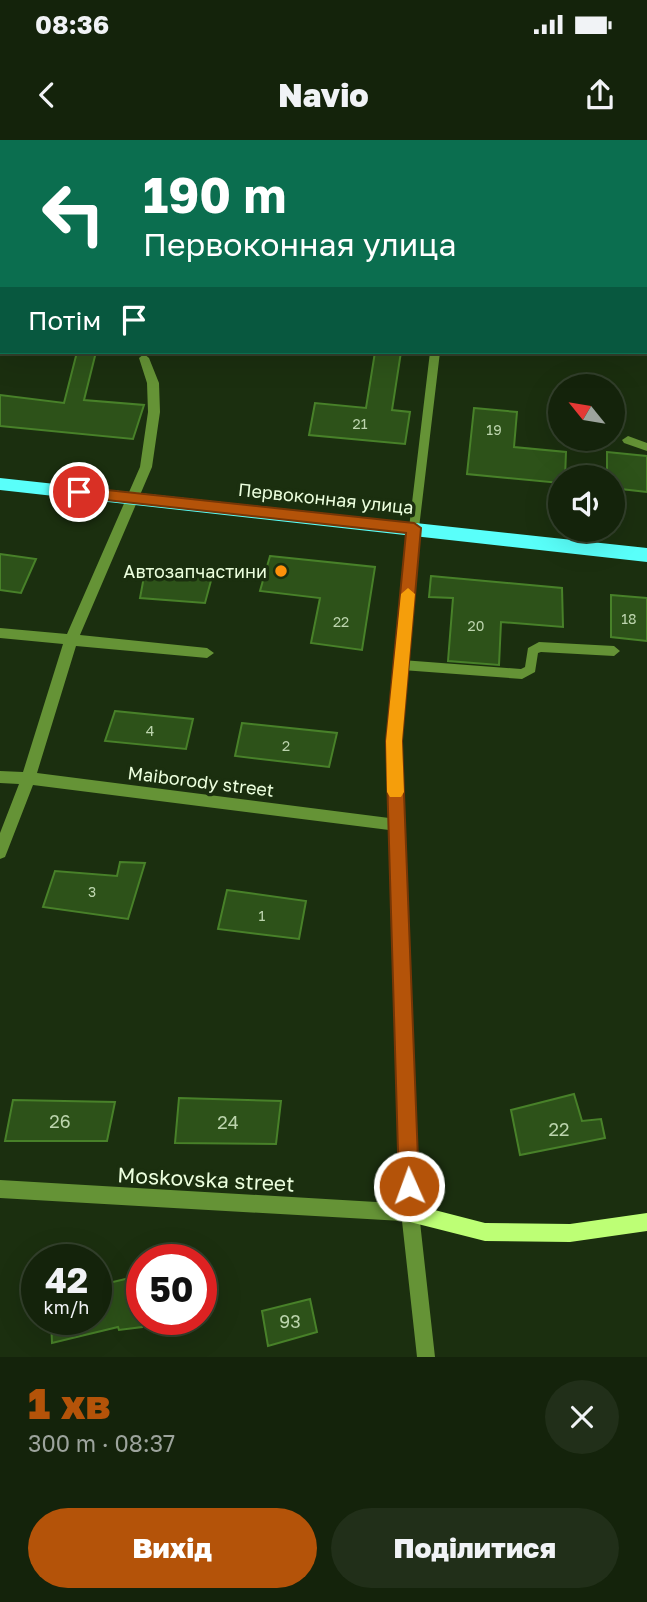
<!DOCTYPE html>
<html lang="uk">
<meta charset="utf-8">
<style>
:root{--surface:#14230b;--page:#212f19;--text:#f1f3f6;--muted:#9da49d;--line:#33402c;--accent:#b45309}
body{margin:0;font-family:"Golos Text",sans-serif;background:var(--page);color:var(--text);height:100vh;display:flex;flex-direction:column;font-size:26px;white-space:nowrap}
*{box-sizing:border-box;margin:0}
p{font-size:23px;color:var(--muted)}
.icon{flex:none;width:38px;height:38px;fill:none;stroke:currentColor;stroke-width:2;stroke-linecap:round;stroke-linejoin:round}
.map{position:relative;height:1217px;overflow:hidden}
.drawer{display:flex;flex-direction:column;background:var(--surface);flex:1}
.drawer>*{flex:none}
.top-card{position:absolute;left:0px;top:0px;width:648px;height:214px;box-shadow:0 7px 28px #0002,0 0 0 2px var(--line);background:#0b6e4f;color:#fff;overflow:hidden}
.needle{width:46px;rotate:300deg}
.controls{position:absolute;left:548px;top:234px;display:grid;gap:14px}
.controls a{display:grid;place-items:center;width:77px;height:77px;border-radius:50%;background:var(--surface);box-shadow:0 7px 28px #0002,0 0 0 2px var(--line);font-size:35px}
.speed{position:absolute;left:21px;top:1104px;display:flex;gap:14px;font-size:35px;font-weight:700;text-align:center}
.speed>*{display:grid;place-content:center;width:91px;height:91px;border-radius:50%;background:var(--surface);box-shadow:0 7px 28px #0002,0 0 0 2px var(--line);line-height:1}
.speed small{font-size:18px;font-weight:400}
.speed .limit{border:10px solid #d22;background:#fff;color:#111}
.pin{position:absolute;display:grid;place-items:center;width:60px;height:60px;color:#fff;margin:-30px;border:4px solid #fff;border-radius:50%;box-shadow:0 2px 7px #0007}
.me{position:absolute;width:77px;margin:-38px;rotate:358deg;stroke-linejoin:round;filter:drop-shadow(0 0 5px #0008)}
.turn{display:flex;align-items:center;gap:24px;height:147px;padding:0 28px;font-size:32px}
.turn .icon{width:91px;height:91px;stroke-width:2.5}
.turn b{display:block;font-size:49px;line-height:60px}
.then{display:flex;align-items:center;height:66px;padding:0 28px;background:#0003;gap:14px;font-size:26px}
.round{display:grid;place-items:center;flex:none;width:74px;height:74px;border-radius:37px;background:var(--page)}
.head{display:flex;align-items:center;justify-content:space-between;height:119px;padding:0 28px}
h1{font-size:42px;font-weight:800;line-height:52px;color:var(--accent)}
.action{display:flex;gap:14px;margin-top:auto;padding:14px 28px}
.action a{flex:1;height:80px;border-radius:42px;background:var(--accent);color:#fff;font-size:28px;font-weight:800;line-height:80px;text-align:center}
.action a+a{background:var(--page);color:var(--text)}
.status{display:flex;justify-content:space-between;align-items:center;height:49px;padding:0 35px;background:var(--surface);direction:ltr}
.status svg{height:19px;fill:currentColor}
header{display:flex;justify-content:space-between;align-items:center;height:91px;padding:0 28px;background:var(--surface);font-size:32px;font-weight:800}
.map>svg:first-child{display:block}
</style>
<div class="status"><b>08:36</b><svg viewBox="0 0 49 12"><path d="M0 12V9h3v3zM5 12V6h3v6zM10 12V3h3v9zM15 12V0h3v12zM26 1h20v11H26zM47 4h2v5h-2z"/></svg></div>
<header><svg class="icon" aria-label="back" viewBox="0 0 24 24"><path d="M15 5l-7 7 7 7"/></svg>Navio<svg class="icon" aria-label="share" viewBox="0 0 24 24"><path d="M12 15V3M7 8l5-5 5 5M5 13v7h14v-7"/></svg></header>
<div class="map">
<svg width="647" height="1217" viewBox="0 0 647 1217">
<rect width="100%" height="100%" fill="#1b2f0f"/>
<path fill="#2d5219" stroke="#488129" stroke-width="2" d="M 77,212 L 96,212 L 84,260 L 144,265 L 133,299 L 0,286 L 0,255 L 64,263 Z
M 375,212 L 401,212 L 392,270 L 410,272 L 405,304 L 309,295 L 315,263 L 366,268 Z
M 474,268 L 517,272 L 514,307 L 566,312 L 565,338 L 560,338 L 560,343 L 467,334 Z
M 607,312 L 647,316 L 647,352 L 612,348 L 612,338 L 607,338 Z
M 0,414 L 36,419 L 21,453 L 0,450 Z
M 270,416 L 375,427 L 362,510 L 311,503 L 320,458 L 260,451 Z
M 145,431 L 212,437 L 205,463 L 140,458 Z
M 431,436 L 562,448 L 563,487 L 501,482 L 499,525 L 448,521 L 453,458 L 429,457 Z
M 611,455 L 647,458 L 647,501 L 611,497 Z
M 115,571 L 193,579 L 186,609 L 105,601 Z
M 242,583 L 337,593 L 329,627 L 235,616 Z
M 120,722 L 145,723 L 128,779 L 43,767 L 55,731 L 117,736 Z
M 227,750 L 306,761 L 299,799 L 218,789 Z
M 574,954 L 582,981 L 601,979 L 605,998 L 520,1015 L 511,970 Z
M 179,958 L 281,961 L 276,1004 L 175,1003 Z
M 13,960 L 115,962 L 107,1001 L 5,1001 Z
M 142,1135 L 142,1187 L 119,1190 L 118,1187 L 52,1203 L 51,1180 L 96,1180 L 96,1146 Z
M 310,1159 L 317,1192 L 268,1206 L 262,1171 Z"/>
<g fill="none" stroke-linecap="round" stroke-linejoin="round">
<path fill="#659336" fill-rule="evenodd" d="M 430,212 L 440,212 L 419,388 L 414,392 L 409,388 Z
M 539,502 L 614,506 L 620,511 L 614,516 L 541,512 L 538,513 L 535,532 L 522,539 L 402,530 L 396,525 L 402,520 L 521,529 L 525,527 L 528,508 Z"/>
<path fill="#659336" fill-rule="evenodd" d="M 144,214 L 149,218 L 159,243 L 160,272 L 152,327 L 80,495 L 207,508 L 214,513 L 207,518 L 76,506 L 37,633 L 397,679 L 402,680 L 404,685 L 402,690 L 397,691 L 33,645 L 7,712 L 5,717 L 0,719 L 0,693 L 19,644 L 0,643 L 0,631 L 23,632 L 63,504 L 0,498 L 0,488 L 67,494 L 140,327 L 148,272 L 147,243 L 139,218 Z
M 628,296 L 647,303 L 647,311 L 624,303 L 622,300 Z
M 0,1040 L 410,1064 L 416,1067 L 419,1073 L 435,1217 L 417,1217 L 402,1081 L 0,1058 Z"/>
<path fill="#bdff75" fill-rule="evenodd" d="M 414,383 L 420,388 L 401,602 L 419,1066 L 485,1083 L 570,1084 L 647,1073 L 647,1091 L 570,1102 L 485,1101 L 410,1082 L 404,1079 L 401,1073 L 387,602 L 408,388 Z"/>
<path fill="#59fffa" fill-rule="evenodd" d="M 0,338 L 647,408 L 647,422 L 0,350 Z"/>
</g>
<path fill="#b45309" stroke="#753606" stroke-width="2" d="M 79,347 L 414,383 L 421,388 L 402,601 L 419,1046 L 416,1053 L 409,1056 L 402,1053 L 399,1046 L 386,601 L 406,393 L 79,357 L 72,352 Z"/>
<path fill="#f59e0b" d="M 408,448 L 415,454 L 402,601 L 404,652 L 401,657 L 390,657 L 387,652 L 386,601 L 401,454 Z"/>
<circle fill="#ff910a" stroke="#1b2f0f" stroke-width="2.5" cx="281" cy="431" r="7"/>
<g text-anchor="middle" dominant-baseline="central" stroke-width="7" stroke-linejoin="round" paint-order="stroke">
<g font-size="14" fill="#bcd4ad">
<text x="360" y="283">21</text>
<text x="494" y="289">19</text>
<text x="629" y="478">18</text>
<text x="341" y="481">22</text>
<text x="476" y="485">20</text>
<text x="150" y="590">4</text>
<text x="286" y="605">2</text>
<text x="92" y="751">3</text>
<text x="262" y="775">1</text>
</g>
<g font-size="18" fill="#ecffde" stroke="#1b2f0f">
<text transform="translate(326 358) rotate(6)">Первоконная улица</text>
<text transform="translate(201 641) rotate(7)">Maiborody street</text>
</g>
<g font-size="18" fill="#ecffde" stroke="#1b2f0f" text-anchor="end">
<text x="267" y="431">Автозапчастини</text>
</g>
<g font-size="18" fill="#bcd4ad">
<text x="60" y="981">26</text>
<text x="228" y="982">24</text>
<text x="559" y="989">22</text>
<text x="290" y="1181">93</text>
</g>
<g font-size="21" fill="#ecffde" stroke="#1b2f0f">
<text transform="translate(206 1039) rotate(3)">Moskovska street</text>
</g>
</g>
</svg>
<div class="controls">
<a><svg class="needle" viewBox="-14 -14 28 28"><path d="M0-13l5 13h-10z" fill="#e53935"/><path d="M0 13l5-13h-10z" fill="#9da49d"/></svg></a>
<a><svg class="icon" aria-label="sound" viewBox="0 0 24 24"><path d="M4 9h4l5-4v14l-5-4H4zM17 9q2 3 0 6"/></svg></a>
</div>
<div class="speed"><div>42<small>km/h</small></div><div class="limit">50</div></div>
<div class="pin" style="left:79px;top:352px;background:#d93025"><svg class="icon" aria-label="arrive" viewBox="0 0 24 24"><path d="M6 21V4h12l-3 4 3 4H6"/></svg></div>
<svg class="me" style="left:409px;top:1046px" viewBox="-20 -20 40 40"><circle r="17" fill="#b45309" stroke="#fff" stroke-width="3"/><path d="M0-11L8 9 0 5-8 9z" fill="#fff"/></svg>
<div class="top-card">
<div class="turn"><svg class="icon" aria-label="left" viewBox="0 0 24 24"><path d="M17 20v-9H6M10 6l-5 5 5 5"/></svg><div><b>190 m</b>Первоконная улица</div></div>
<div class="then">Потім<svg class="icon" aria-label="arrive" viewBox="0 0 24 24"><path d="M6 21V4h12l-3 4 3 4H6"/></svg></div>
</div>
</div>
<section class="drawer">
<div class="head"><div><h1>1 хв</h1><p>300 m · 08:37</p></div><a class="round"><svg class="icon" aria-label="close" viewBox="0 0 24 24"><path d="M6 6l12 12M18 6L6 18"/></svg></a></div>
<div class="action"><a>Вихід</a><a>Поділитися</a></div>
</section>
